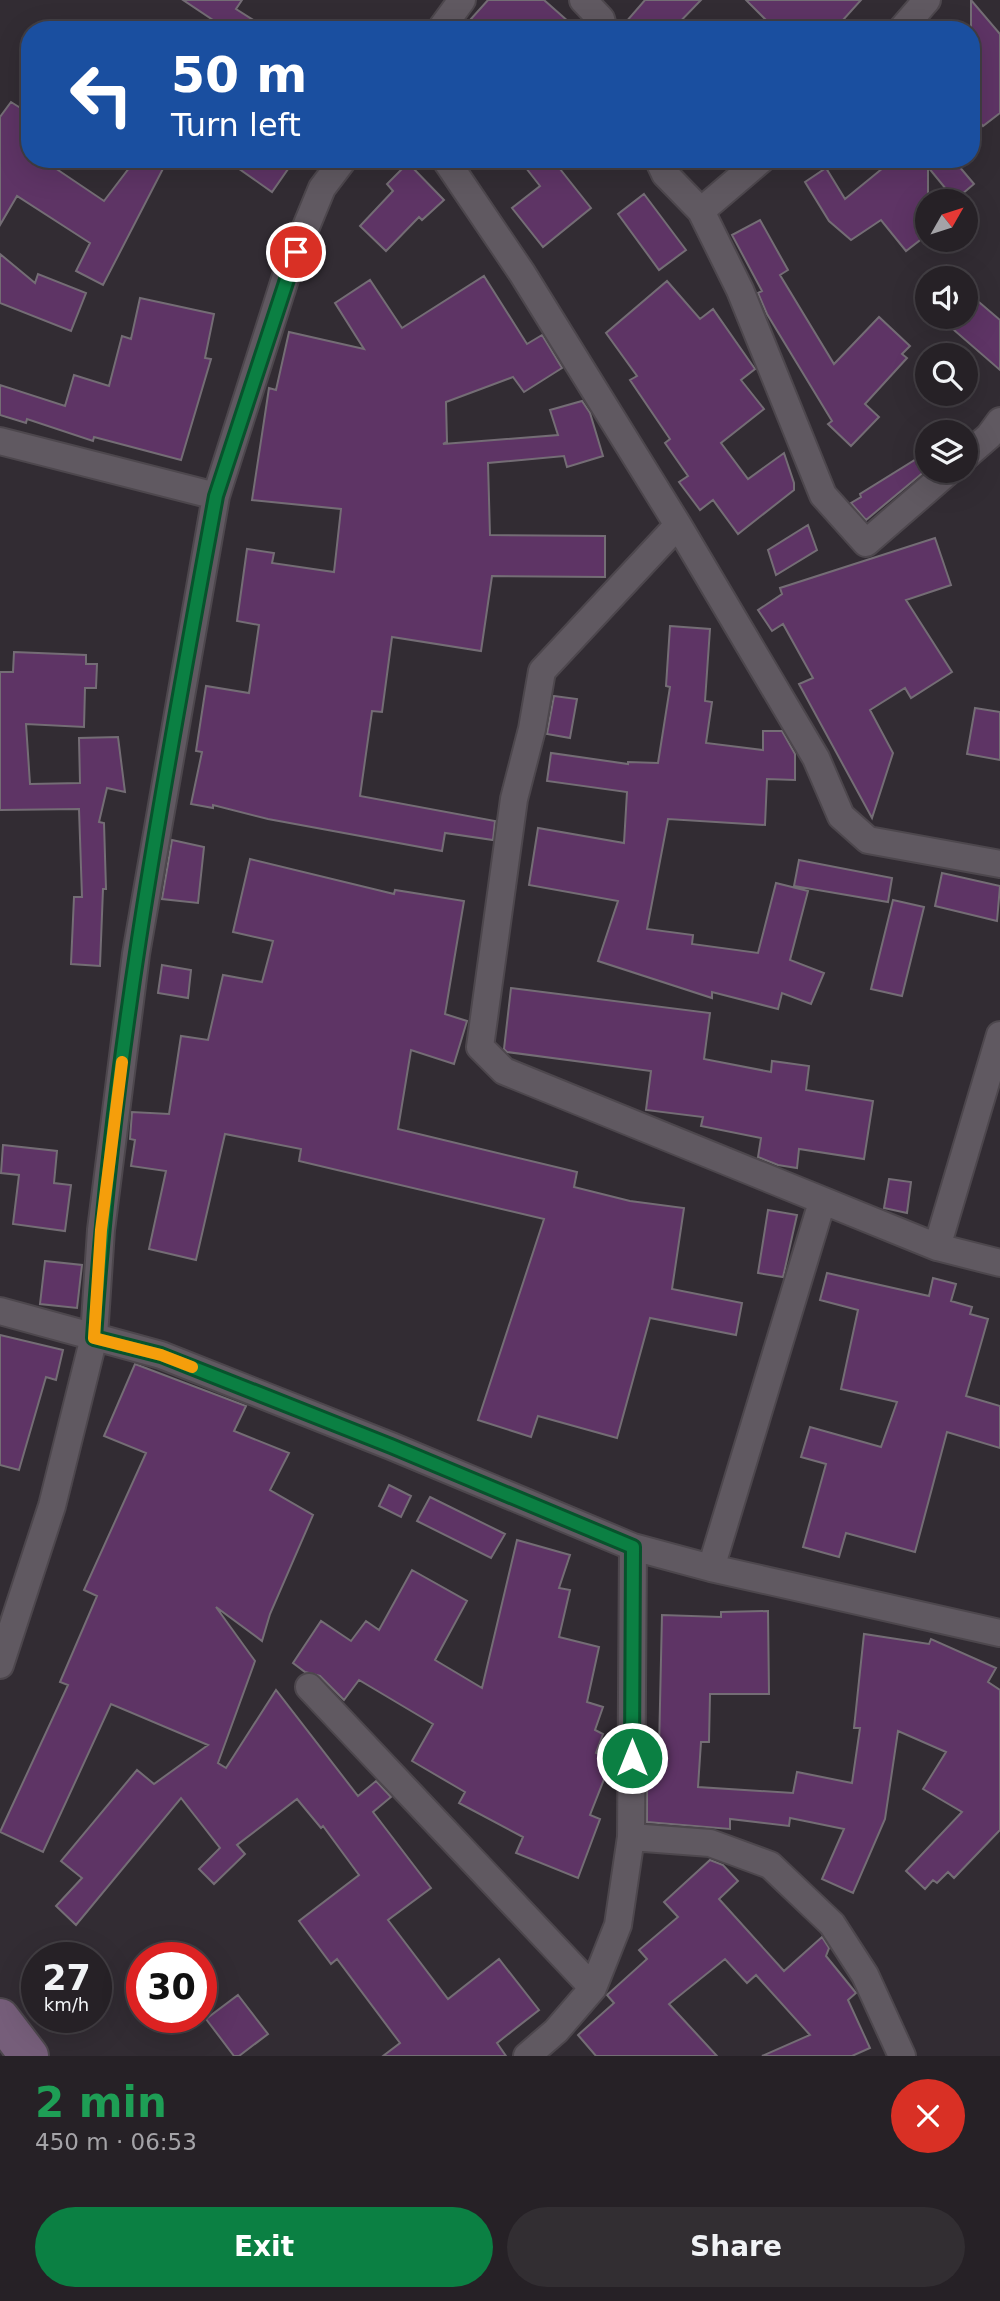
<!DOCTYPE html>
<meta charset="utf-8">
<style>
:root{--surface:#262126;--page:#322e32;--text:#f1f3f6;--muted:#a4a3a7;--line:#423e43;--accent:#0b8043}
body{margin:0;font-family:"DejaVu Sans",sans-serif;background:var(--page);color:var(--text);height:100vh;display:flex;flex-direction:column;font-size:26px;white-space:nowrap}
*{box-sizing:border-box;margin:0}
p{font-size:23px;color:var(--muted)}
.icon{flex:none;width:38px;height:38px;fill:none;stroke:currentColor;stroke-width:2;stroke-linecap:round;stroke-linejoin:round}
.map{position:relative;height:2056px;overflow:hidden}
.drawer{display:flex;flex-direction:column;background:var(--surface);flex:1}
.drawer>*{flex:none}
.guide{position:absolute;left:21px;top:21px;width:959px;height:147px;border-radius:28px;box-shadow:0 7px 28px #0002,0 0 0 2px var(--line);background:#1a4fa0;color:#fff;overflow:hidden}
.needle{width:46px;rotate:51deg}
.tools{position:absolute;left:915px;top:189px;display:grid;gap:14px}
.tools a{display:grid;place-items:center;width:63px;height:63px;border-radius:50%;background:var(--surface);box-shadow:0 7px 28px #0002,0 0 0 2px var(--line);font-size:35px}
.speed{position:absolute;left:21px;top:1942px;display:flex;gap:14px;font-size:35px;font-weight:700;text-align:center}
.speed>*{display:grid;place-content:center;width:91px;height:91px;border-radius:50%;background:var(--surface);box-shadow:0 7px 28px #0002,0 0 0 2px var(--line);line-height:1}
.speed small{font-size:18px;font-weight:400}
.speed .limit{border:10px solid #d22;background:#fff;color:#111}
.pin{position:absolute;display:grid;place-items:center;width:60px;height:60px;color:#fff;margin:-30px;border:4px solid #fff;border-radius:50%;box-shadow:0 2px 7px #0007}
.me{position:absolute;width:77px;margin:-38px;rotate:0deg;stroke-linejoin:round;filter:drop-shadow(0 0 5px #0008)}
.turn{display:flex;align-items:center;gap:24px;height:147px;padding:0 35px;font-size:32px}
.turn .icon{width:91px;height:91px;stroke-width:2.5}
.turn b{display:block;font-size:49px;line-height:60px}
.round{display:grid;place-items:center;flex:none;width:74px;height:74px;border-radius:37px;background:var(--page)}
.overview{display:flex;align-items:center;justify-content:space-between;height:119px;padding:0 35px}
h1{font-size:42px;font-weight:700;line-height:52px;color:#1e9e55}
.action{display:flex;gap:14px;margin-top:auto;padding:14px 35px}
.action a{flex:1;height:80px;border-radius:42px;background:var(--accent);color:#fff;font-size:28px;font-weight:700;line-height:80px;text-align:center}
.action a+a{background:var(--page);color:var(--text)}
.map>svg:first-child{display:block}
</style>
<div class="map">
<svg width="1000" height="2056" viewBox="0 0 1000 2056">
<rect width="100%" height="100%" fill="#322c33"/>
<path fill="#5e3465" stroke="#746d75" stroke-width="2" d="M 183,0 L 242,0 L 236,9 L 269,30 L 228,30 Z
M 488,0 L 544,0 L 578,30 L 461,30 Z
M 645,0 L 701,0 L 672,30 L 619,30 Z
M 746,0 L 861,0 L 834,30 L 776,30 Z
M 971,0 L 1000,34 L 1000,113 L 983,126 L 971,111 Z
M 11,102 L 30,114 L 30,159 L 60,159 L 55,168 L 104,201 L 136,159 L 168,159 L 103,285 L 76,271 L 90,243 L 17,196 L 0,225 L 0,117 Z
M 225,159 L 295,159 L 272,192 Z
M 519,159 L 552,159 L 591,208 L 543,247 L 512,208 L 540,186 Z
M 894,159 L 953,159 L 974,184 L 955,200 L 928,167 L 928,234 L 906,251 L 881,220 L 851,240 L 829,221 L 805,182 L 826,168 L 845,199 Z
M 408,163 L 444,200 L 422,220 L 419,217 L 386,251 L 360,226 L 393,191 L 387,184 Z
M 644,194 L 686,250 L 659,270 L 618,214 Z
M 760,220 L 788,270 L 780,275 L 834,364 L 879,317 L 910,346 L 902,354 L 907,358 L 865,404 L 879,417 L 851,446 L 828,424 L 832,421 L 767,314 L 758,293 L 762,291 L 732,235 Z
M 0,254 L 35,283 L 38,274 L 86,293 L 71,331 L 0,303 Z
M 484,276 L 527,344 L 542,335 L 562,368 L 524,392 L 513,377 L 446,402 L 447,442 L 443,444 L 558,435 L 550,410 L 582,401 L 590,413 L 603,456 L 567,467 L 564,456 L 488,463 L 490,535 L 605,536 L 605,577 L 492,576 L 481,651 L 392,637 L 382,712 L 372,711 L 360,796 L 495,821 L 493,840 L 445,833 L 442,851 L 268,819 L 213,805 L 213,808 L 191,804 L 202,752 L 196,751 L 206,686 L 249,693 L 259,625 L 237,621 L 247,549 L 274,553 L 272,563 L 334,572 L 341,509 L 252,500 L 269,388 L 276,390 L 289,332 L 364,349 L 335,303 L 370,280 L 402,328 Z
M 667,281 L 700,319 L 713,309 L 755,369 L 741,380 L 764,409 L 721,443 L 748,479 L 784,453 L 794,483 L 794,490 L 738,534 L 713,500 L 700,510 L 679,482 L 688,476 L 665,443 L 670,439 L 630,380 L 637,376 L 606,333 Z
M 966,291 L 1000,320 L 1000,370 L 939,317 L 966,317 Z
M 140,298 L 214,314 L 205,358 L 211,359 L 181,460 L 94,437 L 93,441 L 27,419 L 26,423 L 0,415 L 0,385 L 65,406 L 74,375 L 109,386 L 122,336 L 131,339 Z
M 918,458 L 925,471 L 866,520 L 851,503 L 861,497 L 860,494 Z
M 808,525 L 817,550 L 776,575 L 768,550 Z
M 935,538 L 951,585 L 906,600 L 952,672 L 911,698 L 905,688 L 870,710 L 893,753 L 872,818 L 799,684 L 813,678 L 783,624 L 772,631 L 758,610 L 782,594 L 780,588 Z
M 670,626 L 710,629 L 705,701 L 712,702 L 706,743 L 763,750 L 763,731 L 782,731 L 795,754 L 795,780 L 767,779 L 765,825 L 668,819 L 647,929 L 693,935 L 692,944 L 758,953 L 776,883 L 808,891 L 790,960 L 824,973 L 811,1004 L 782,993 L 778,1009 L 712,992 L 712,998 L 598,961 L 618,901 L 529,885 L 538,828 L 624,843 L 627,792 L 547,781 L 551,753 L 628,764 L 628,762 L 658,763 L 670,687 L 666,686 Z
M 14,652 L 86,655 L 86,664 L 97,664 L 96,688 L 85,688 L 84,727 L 26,724 L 30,784 L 80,783 L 79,738 L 118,737 L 125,792 L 107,788 L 99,822 L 104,823 L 106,889 L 103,889 L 100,966 L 71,964 L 74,897 L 82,897 L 79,809 L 0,810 L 0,672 L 13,672 Z
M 554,696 L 577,699 L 570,738 L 547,734 Z
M 975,708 L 1000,712 L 1000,760 L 967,754 Z
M 172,840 L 204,847 L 198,903 L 162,899 Z
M 250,859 L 394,894 L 395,890 L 464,901 L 445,1014 L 467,1021 L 454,1064 L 411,1050 L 398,1129 L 577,1172 L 574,1187 L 630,1201 L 684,1208 L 672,1289 L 742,1303 L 736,1335 L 650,1318 L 617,1438 L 538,1416 L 531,1437 L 478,1420 L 544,1219 L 299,1161 L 301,1149 L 225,1134 L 196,1260 L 149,1249 L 166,1171 L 131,1166 L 135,1140 L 130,1139 L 132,1112 L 169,1114 L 181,1036 L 208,1040 L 223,975 L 262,982 L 273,941 L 233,932 Z
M 799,860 L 892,878 L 888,902 L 794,886 Z
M 942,873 L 1000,886 L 997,921 L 935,906 Z
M 893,900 L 924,907 L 902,996 L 871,989 Z
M 162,965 L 191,970 L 188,998 L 158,993 Z
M 511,988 L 710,1013 L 704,1059 L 771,1072 L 772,1061 L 809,1066 L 806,1090 L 873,1101 L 864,1159 L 799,1149 L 797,1168 L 778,1165 L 758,1157 L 761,1138 L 701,1126 L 703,1117 L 646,1110 L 651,1071 L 507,1052 L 504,1049 Z
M 3,1145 L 57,1151 L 54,1183 L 71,1185 L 65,1231 L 13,1224 L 19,1175 L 1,1173 Z
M 889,1179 L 911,1182 L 907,1213 L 884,1208 Z
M 768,1210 L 797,1215 L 783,1277 L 758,1273 Z
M 45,1261 L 82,1265 L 77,1308 L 40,1304 Z
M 827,1273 L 929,1296 L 933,1278 L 956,1284 L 951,1301 L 972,1307 L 970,1314 L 988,1319 L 966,1396 L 1000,1406 L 1000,1448 L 947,1432 L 915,1552 L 846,1533 L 839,1557 L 803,1547 L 826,1464 L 801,1457 L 810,1427 L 881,1447 L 897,1402 L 841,1389 L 858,1310 L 820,1300 Z
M 0,1335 L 63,1350 L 56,1380 L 46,1377 L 19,1470 L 0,1465 Z
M 135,1364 L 246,1406 L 234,1431 L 289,1453 L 270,1490 L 313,1515 L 270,1614 L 262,1641 L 216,1607 L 255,1661 L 218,1763 L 226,1768 L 276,1690 L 358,1796 L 376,1781 L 391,1797 L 373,1812 L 431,1888 L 388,1920 L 448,1999 L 499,1959 L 539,2010 L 497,2043 L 506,2056 L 383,2056 L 400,2043 L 337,1959 L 331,1964 L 299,1921 L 359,1875 L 323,1826 L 321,1828 L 297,1799 L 237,1845 L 245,1854 L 214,1884 L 199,1869 L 220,1848 L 181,1798 L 76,1925 L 56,1906 L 82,1878 L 61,1861 L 137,1770 L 154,1784 L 208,1745 L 111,1704 L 43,1852 L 0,1832 L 68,1685 L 60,1682 L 97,1596 L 84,1590 L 146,1453 L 104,1436 Z
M 389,1485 L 411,1496 L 401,1517 L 379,1506 Z
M 430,1497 L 505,1534 L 491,1558 L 417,1521 Z
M 517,1540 L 570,1555 L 559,1588 L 570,1590 L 559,1637 L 599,1647 L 587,1702 L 603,1707 L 595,1730 L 603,1734 L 596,1753 L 612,1759 L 590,1815 L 600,1819 L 578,1878 L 516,1853 L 523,1837 L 459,1803 L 465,1792 L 412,1761 L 433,1724 L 359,1680 L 344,1700 L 320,1676 L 305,1672 L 293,1663 L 321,1621 L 351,1641 L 366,1621 L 379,1630 L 412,1570 L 467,1601 L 435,1660 L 482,1688 Z
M 768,1611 L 769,1694 L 710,1694 L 709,1742 L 701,1742 L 698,1787 L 793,1793 L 797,1772 L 852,1783 L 860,1728 L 854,1728 L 864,1634 L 929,1644 L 931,1639 L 996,1668 L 988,1682 L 1000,1690 L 1000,1830 L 954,1878 L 948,1872 L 937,1883 L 933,1880 L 925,1889 L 906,1871 L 962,1812 L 923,1789 L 946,1752 L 898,1731 L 885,1819 L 853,1893 L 822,1879 L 844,1829 L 790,1818 L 789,1826 L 730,1819 L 730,1829 L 647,1822 L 647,1773 L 651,1775 L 653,1749 L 659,1749 L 662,1615 L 721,1617 L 721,1612 Z
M 710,1860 L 723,1865 L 738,1881 L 719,1899 L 784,1971 L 822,1937 L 829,1948 L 826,1956 L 856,1993 L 848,2000 L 870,2048 L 852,2056 L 762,2056 L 810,2035 L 756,1975 L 747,1983 L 725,1959 L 669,2004 L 717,2056 L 596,2056 L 578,2035 L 614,2003 L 607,1995 L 647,1959 L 639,1950 L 678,1917 L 664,1902 Z
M 238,1995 L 268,2034 L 239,2056 L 234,2056 L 206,2019 Z"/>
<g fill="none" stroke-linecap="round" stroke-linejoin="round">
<g stroke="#4d474d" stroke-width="30">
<path id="street" d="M 583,0 L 601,19 L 604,30
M 440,30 L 462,0
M 901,30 L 927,0
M 445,159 L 522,273 L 678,525 L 816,758 L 841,816 L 868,840 L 1000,864
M 658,159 L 665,174 L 701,211 L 740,290 L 823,495 L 866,543 L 949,471
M 701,211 L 762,159
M 0,441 L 216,496
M 966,456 L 989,436 L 1000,421
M 678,525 L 542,671 L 532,729 L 514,799 L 480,1047 L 504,1071 L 937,1247 L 1000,1263
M 937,1247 L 1000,1035
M 0,1311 L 161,1355 L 391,1446 L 633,1547 L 711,1568 L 1000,1633
M 711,1568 L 822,1202
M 0,1665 L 52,1506 L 94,1337 L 101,1230 L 136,954 L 216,496 L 287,273 L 322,188 L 344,159
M 309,1687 L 593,1988
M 631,1837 L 710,1843 L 770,1865 L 832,1924 L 865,1975 L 902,2056
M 527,2056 L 556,2031 L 593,1988 L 618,1925 L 631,1837 L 633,1547"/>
</g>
<g stroke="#4d474d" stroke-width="42">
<path id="secondary" d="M 0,2018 L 29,2056"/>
</g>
<use href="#street" stroke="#605961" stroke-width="26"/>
<use href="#secondary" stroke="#765e7a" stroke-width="38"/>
</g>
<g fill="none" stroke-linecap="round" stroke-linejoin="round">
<g stroke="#07532c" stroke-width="18">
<path id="route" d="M 296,252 L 216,496 L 207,545 C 159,808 111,1071 94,1338 L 161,1355 L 391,1446 L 633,1547 L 632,1758"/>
</g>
<use href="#route" stroke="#0b8043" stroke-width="12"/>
<path stroke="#f59e0b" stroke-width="12" d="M 122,1062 L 101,1230 L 94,1338 L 161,1355 L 192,1367"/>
</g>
</svg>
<div class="tools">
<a><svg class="needle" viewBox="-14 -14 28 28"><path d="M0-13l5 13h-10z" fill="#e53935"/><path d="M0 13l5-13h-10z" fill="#a4a3a7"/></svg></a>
<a><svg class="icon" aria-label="sound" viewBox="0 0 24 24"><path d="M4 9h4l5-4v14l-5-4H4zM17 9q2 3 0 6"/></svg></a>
<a><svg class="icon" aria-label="search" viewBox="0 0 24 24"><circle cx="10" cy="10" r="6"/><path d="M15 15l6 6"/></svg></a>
<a><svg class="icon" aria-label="layers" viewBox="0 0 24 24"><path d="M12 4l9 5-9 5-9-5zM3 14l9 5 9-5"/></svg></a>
</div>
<div class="speed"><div>27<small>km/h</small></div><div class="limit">30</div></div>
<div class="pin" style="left:296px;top:252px;background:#d93025"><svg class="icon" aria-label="arrive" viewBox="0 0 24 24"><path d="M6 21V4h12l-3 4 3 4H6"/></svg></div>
<svg class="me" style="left:632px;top:1758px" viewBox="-20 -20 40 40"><circle r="17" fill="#0b8043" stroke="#fff" stroke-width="3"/><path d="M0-11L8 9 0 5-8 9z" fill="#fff"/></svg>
<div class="guide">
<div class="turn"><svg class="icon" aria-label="left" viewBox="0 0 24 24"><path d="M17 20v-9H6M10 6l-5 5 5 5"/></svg><div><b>50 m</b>Turn left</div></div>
</div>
</div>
<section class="drawer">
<div class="overview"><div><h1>2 min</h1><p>450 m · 06:53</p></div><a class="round" style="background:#d93025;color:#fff"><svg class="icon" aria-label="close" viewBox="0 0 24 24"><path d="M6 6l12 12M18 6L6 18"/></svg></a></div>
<div class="action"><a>Exit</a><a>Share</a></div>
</section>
